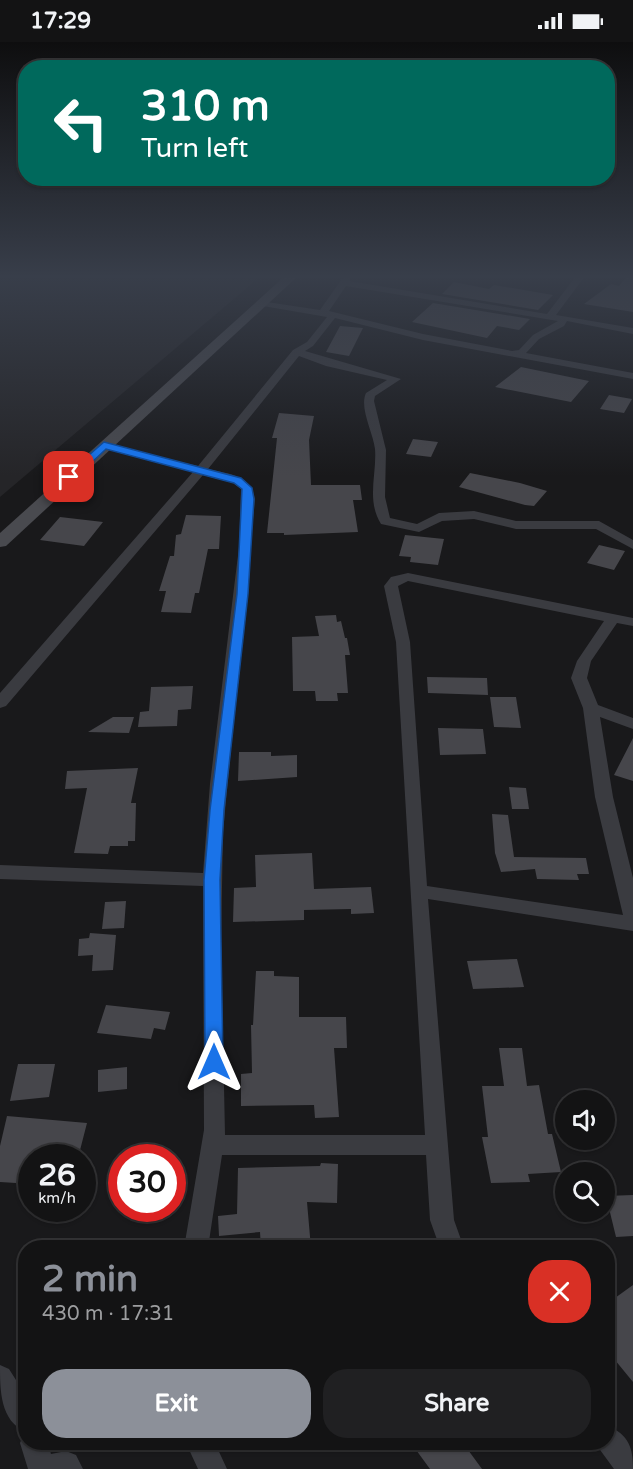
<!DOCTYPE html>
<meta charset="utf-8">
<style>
:root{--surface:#131314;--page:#202022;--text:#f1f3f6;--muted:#9d9ea0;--line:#323234;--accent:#8c9099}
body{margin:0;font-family:"Varela Round",sans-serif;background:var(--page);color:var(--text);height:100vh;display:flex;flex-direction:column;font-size:22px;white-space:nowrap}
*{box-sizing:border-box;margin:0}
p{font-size:20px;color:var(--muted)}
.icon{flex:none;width:33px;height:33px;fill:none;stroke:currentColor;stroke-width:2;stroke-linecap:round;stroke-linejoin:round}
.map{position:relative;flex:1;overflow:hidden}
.sheet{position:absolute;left:18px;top:1198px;width:597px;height:210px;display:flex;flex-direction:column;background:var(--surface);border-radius:24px;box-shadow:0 2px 4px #0004,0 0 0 2px var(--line)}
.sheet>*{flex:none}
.guide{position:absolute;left:18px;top:18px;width:597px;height:126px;border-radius:24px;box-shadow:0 2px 4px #0004,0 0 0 2px var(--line);background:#00695c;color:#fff;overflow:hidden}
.controls{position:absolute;left:555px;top:1048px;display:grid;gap:12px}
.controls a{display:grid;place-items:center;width:60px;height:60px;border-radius:50%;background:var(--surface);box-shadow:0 2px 4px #0004,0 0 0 2px var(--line);font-size:30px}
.speed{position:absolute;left:18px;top:1102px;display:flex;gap:12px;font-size:30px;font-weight:700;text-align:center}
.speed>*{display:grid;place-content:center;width:78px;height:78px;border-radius:50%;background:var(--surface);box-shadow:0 2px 4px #0004,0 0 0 2px var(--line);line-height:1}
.speed small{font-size:15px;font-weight:400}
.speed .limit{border:9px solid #d22;background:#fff;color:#111}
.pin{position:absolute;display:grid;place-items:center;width:51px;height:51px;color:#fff;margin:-26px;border-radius:12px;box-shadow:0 3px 9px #0006}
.me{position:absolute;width:66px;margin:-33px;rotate:0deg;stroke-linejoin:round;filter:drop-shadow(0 0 4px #0008)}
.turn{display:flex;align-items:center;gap:21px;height:126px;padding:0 24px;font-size:27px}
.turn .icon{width:78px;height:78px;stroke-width:2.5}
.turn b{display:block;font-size:42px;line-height:51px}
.round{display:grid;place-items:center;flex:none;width:63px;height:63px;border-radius:24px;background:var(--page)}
.summary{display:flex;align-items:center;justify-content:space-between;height:102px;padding:0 24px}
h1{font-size:36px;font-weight:700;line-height:45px;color:var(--accent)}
.action{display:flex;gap:12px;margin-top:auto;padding:12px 24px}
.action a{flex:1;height:69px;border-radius:24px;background:var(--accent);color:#fff;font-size:24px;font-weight:700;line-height:69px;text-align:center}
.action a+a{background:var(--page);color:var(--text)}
.status{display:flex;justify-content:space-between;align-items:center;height:42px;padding:0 30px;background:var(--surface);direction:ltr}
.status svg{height:16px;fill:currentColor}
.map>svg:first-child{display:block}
</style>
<div class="status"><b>17:29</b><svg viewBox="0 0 49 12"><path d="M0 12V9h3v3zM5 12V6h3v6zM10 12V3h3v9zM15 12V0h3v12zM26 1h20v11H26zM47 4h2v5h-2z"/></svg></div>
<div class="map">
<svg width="633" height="1427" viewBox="0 0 633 1427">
<rect width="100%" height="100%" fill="#19191b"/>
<path fill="#252528" d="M 0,234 L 261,234 L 0,455 Z"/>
<path fill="#46464b" d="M 627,234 L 633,234 L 633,270 L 584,262 L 611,242 L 619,244 Z
M 454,240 L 489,247 L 494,243 L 553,253 L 538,268 L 442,252 Z
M 433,261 L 530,277 L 519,288 L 497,284 L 487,296 L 412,280 Z
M 340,284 L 363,286 L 349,314 L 326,310 Z
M 521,325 L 589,339 L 571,360 L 495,345 Z
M 609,353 L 632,357 L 624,371 L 600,367 Z
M 279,371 L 314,374 L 309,398 L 311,443 L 360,443 L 362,458 L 353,458 L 358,490 L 284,493 L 284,491 L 267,491 L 277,396 L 272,396 Z
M 413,397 L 438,400 L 431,415 L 406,412 Z
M 470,431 L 520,441 L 547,449 L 534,464 L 525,463 L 459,445 Z
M 186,473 L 221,474 L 219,507 L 208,507 L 199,551 L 195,551 L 191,571 L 161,570 L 166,549 L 159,549 L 170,514 L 174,514 L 176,493 L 181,492 Z
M 60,475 L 103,480 L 84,504 L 40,498 Z
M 405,493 L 444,497 L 438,523 L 410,520 L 411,515 L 399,514 Z
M 599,503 L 625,509 L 614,528 L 587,521 Z
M 336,573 L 337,580 L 341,579 L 345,596 L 347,596 L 350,613 L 345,613 L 348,651 L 337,651 L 338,659 L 316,659 L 315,649 L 293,649 L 292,595 L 319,594 L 315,574 Z
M 427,635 L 487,636 L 488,653 L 428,651 Z
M 193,644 L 191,667 L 178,668 L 177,684 L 138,685 L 140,670 L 149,669 L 151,645 Z
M 490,655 L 516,655 L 521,686 L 494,685 Z
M 113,675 L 134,675 L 129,691 L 88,690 Z
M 438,686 L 483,687 L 486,712 L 440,713 Z
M 633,696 L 633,739 L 614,733 Z
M 239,710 L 271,710 L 271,714 L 297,713 L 297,735 L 238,739 Z
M 138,726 L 131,761 L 136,761 L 135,799 L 128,799 L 128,804 L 110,804 L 108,812 L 74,811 L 87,746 L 65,747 L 67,729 Z
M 509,745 L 526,746 L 529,767 L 512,767 Z
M 492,772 L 508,773 L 514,815 L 586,816 L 589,832 L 577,832 L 579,838 L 537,837 L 535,827 L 501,830 L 495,811 Z
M 312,811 L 314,847 L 371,845 L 374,871 L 351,872 L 351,867 L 304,868 L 304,878 L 233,880 L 234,846 L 256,845 L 255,813 Z
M 126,859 L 124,886 L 102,887 L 105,860 Z
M 90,891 L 116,893 L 113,928 L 92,929 L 93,913 L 78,914 L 79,897 L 89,896 Z
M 517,917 L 524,945 L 473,947 L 467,919 Z
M 256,929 L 274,929 L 274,934 L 299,935 L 299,975 L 346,975 L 347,1006 L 334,1006 L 339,1075 L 315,1076 L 314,1063 L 241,1064 L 241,1032 L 252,1031 L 251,983 L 253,983 Z
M 106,963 L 170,970 L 165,988 L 154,986 L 151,997 L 97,991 Z
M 499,1006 L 522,1006 L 527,1044 L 539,1043 L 548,1092 L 552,1092 L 561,1130 L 528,1132 L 530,1140 L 491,1141 L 482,1095 L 488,1095 L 482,1044 L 504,1044 Z
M 18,1022 L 55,1022 L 49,1055 L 10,1059 Z
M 127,1025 L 127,1047 L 98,1050 L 98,1028 Z
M 7,1074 L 87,1081 L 78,1116 L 32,1116 L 32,1142 L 0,1140 L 0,1104 Z
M 321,1121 L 338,1122 L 337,1161 L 307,1160 L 311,1206 L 261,1206 L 260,1190 L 219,1194 L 218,1174 L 237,1172 L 238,1126 L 320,1124 Z
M 633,1153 L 633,1194 L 616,1195 L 606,1154 Z
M 633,1243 L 633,1340 L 615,1318 L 608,1323 L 608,1261 Z
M 411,1401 L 463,1401 L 482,1427 L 430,1427 Z"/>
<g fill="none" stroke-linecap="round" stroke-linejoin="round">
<path fill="#3a3b40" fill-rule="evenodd" d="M 344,234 L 352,234 L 349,239 L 547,272 L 576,234 L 585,234 L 556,273 L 633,286 L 633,292 L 567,279 L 564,284 L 539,297 L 526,311 L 633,331 L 633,337 L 423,298 L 335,276 L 313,304 L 305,309 L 401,337 L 375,354 L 374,359 L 386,408 L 385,455 L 390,476 L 417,482 L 439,471 L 474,469 L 516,479 L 599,479 L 633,498 L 633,507 L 596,487 L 516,487 L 474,477 L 442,479 L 419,490 L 381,482 C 366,458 377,432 375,407 C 373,390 359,366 366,351 L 387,338 L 326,324 L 299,314 L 208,427 C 229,432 251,433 255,457 L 223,790 L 221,900 L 225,1093 L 425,1093 L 396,600 L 384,544 L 391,535 L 408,531 L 633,576 L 633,584 L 617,581 L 591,619 L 587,636 L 598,663 L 633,676 L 633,687 L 600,675 L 613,755 L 633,836 L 633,889 L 428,857 L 454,1178 L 464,1206 L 440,1206 L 430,1178 L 426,1113 L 222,1113 L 208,1206 L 184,1206 L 204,1088 L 203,844 L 0,837 L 0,823 L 203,831 L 210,742 L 239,505 L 241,447 L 233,441 L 203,433 L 6,664 L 0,666 L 0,651 L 193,430 L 100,405 L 100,401 L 198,424 L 293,308 L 307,300 L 327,275 L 263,264 L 260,263 L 260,259 L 320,268 ZM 346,244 L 558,279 L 533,293 L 519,308 L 512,309 L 423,292 L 329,269 ZM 408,539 L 604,579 L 577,619 L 571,636 L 583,666 L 595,755 L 623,873 L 427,844 L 410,600 L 398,544 Z
M 0,1323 L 9,1327 L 16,1338 L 26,1334 L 26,1390 C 0,1379 0,1348 0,1323 Z
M 608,1384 C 629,1393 633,1406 633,1427 L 614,1427 L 595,1401 L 608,1401 Z
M 24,1391 L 26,1401 L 48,1401 L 51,1412 L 66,1409 L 76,1413 L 83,1427 L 28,1427 L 20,1401 Z
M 186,1401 L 215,1401 L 227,1427 L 198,1427 Z"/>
<path fill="#494a4f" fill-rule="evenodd" d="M 285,234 L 298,234 L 6,504 L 0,505 L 0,491 Z"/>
</g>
<linearGradient id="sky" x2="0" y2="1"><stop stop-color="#0e0e0f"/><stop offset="0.54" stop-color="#383e4a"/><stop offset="1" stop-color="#383e4a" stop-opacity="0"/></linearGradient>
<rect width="633" height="434" fill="url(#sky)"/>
<path fill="#1a73e8" stroke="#114b97" stroke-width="1.5" d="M 104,400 L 241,436 L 252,446 L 254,457 L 248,552 L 224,768 L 220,838 L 223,1020 L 220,1025 L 214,1027 L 208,1025 L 205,1020 L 204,838 L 210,768 L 237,552 L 242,447 L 234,441 L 106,407 L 73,438 L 66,438 L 66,433 Z"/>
</svg>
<div class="controls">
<a><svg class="icon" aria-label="sound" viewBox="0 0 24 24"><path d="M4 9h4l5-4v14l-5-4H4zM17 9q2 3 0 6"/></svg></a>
<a><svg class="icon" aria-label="search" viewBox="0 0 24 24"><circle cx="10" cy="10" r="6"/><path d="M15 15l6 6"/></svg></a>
</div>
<div class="speed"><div>26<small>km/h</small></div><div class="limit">30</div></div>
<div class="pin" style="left:69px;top:435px;background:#d93025"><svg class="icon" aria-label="arrive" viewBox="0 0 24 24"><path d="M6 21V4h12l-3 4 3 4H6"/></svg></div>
<svg class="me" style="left:214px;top:1020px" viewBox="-20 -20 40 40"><path d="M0-17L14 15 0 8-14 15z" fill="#1a73e8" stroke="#fff" stroke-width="4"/></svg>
<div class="guide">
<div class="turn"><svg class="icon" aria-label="left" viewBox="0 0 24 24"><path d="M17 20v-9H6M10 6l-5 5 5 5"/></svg><div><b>310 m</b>Turn left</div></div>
</div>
<section class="sheet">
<div class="summary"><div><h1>2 min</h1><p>430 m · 17:31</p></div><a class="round" style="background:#d93025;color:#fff"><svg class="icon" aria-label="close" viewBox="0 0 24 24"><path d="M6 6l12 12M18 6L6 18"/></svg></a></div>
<div class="action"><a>Exit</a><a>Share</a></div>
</section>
</div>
